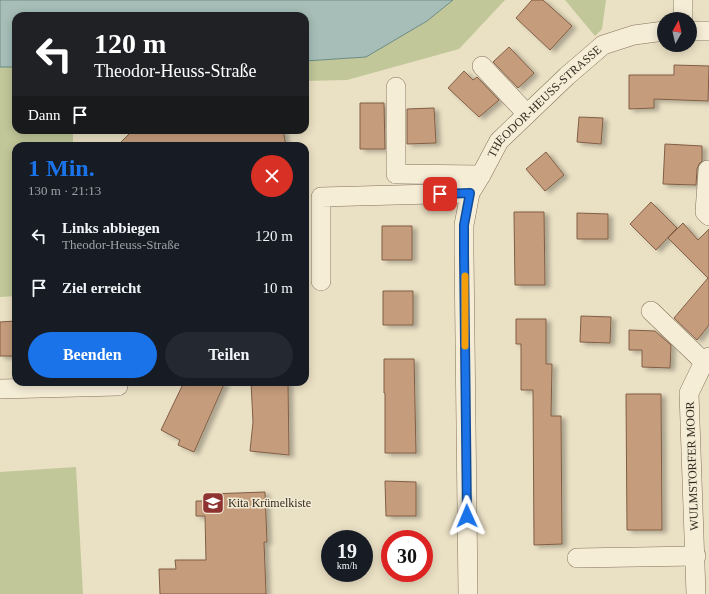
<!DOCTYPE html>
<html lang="de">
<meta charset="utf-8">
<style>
:root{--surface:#171b24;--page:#242831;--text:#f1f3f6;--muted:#9ea1a6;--accent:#1a73e8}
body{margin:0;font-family:"Times New Roman",serif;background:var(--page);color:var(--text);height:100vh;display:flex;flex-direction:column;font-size:15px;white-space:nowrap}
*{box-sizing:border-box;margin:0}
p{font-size:13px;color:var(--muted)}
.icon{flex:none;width:22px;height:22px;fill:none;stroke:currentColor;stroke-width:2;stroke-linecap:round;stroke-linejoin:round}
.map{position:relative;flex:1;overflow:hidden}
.sheet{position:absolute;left:12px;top:142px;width:297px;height:244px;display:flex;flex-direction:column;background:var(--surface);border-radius:12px;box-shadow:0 2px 10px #0003}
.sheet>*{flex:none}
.top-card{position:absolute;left:12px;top:12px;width:297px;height:122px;border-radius:12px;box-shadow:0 2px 10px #0003;background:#202124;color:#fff;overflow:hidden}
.needle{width:26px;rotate:8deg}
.buttons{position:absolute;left:657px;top:12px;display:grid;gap:8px}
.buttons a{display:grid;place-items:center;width:40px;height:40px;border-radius:50%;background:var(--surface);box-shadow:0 2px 10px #0003;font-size:20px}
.speed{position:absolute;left:321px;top:530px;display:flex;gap:8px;font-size:20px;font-weight:700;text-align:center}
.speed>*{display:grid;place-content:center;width:52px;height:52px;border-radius:50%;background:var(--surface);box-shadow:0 2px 10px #0003;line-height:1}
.speed small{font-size:10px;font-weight:400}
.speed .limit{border:6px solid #d22;background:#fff;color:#111}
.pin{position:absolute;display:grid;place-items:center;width:34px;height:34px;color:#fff;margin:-17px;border-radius:8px;box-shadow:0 2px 6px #0006}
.me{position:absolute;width:44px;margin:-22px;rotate:359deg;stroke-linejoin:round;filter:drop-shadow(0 0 3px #0008)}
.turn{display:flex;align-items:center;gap:14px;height:84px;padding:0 16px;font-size:18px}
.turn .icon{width:52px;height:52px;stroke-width:2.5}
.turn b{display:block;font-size:28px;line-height:34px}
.then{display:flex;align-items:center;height:38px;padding:0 16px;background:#0003;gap:8px;font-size:15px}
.round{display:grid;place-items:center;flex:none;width:42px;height:42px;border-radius:21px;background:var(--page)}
.headline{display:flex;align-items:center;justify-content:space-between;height:68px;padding:0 16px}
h1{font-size:24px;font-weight:600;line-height:30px;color:var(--accent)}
.cta{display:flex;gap:8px;margin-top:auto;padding:8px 16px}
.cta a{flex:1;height:46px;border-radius:24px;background:var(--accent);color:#fff;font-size:16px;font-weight:600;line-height:46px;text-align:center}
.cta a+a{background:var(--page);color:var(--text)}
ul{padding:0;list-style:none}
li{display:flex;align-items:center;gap:12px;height:52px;padding:0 16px}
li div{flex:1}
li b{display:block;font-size:15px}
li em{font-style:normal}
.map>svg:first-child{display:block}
</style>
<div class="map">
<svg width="709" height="594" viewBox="0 0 709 594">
<defs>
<filter id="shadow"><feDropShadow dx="4.5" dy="2.5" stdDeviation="2" flood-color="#0004"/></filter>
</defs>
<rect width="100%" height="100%" fill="#eae0c4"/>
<path fill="#c1c799" d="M 453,0 L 505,0 L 459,49 L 347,80 L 305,81 L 305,61 L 366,57 L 427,21 Z
M 565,0 L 606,0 L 602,29 L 595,36 Z
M 0,67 L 16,67 L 16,130 L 73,130 L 73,146 L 16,146 L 16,296 L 0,297 Z
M 76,467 L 83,594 L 0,594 L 0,472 Z"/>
<path fill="#a6beb7" stroke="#6d8b85" d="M 0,0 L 453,0 L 427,21 L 366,57 L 305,61 L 305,16 L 16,16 L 16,67 L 0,67 Z"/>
<path fill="#c59d7d" stroke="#815e44" filter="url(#shadow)" d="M 532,0 L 543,0 L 572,26 L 550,50 L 516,18 Z
M 509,47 L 534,73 L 518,88 L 493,62 Z
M 674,65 L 709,66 L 708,101 L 654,99 L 654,108 L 629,109 L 629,75 L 674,75 Z
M 464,71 L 473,80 L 477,77 L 499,100 L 479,117 L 448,88 Z
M 360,103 L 384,103 L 385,149 L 360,149 Z
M 434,108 L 436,143 L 407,144 L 407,109 Z
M 579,117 L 603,118 L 601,144 L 577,142 Z
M 133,130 L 283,130 L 286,146 L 117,146 Z
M 665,144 L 702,146 L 702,161 L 699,164 L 697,169 L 696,185 L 663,184 Z
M 546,152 L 564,175 L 545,191 L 526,169 Z
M 651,202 L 677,228 L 656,250 L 630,224 Z
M 514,212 L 544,212 L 545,285 L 515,285 Z
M 577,213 L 608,214 L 608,239 L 577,239 Z
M 683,223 L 698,240 L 709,229 L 709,325 L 697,340 L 674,318 L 708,278 L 668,238 Z
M 382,226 L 412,226 L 412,260 L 382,260 Z
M 383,291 L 413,291 L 413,325 L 383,325 Z
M 581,316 L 611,317 L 610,343 L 580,342 Z
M 516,319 L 546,319 L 546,364 L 552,364 L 551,416 L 561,416 L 562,544 L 534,545 L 533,390 L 521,390 L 521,344 L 516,344 Z
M 16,321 L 16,356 L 0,356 L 0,322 Z
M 629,330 L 655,331 L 671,345 L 670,368 L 642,367 L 642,350 L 629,350 Z
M 384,359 L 414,359 L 416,453 L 385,453 L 385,393 L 384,393 Z
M 184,382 L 225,382 L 194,452 L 178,445 L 180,440 L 161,430 Z
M 251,382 L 288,382 L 289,455 L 250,451 L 253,422 Z
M 626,394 L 661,394 L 662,530 L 627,530 Z
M 385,481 L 416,482 L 416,516 L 386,516 Z
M 265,492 L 267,542 L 264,542 L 266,594 L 160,594 L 159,569 L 176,569 L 175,560 L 206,560 L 205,516 L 196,516 L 196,501 L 213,501 L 211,494 Z"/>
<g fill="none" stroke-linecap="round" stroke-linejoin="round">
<g stroke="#84725c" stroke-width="20">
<g id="minor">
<path d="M 683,19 L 683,0"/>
<path d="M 690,31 L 709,31"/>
<path d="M 482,66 L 527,114"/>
<path d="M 396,87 L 396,174 L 481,175"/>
<path d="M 708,170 L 705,212 L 709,216"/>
<path d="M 321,281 L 321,197 L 470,193"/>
<path d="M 651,311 L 704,362"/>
<path d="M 0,389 L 118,386"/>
<path d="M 577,558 L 696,556"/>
<path id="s1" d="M 468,594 L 464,254 L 464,225 L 470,193 L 481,175 L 499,141 L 567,76 L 603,45 L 634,35 L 664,31"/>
<path d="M 696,594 L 689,393 L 704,362 L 709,357"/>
</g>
</g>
<use href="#minor" stroke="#f6edd7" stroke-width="19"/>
</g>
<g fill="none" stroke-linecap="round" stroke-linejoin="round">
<g stroke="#114b97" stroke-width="10">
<path id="route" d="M 440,194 L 470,193 L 464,225 L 464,254 L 467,516"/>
</g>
<use href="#route" stroke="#1a73e8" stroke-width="7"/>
<path stroke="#f59e0b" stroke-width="7" d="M 465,276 L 465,346"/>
</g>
<defs>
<g id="school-square" transform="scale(1.15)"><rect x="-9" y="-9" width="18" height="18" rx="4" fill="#8e3331" stroke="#f2ead3"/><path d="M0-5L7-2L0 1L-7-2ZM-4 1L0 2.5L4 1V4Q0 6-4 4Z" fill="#fff"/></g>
</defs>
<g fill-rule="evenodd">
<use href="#school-square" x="213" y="503"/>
</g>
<g text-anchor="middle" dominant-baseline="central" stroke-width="3" stroke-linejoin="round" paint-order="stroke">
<g font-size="12" fill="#352a1f" stroke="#f2ead3">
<text stroke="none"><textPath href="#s1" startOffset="521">THEODOR-HEUSS-STRASSE</textPath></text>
<text transform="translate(692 466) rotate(-92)">WULMSTORFER MOOR</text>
</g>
<g font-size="12" fill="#352a1f" stroke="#f2ead3" text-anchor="start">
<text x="228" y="503">Kita Krümelkiste</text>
</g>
</g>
</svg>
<div class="buttons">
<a><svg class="needle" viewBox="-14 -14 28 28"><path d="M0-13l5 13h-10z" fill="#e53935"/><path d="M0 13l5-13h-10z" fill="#9ea1a6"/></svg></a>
</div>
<div class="speed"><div>19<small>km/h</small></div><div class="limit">30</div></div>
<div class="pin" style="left:440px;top:194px;background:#d93025"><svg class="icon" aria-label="arrive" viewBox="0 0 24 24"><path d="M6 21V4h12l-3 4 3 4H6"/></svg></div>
<svg class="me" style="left:467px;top:516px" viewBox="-20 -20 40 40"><path d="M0-17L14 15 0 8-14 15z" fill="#1a73e8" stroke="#fff" stroke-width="4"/></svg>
<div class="top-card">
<div class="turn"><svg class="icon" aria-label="left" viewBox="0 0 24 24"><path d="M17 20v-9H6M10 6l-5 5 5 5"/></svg><div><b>120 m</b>Theodor-Heuss-Straße</div></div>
<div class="then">Dann<svg class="icon" aria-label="arrive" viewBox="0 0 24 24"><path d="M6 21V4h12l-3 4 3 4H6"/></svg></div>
</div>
<section class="sheet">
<div class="headline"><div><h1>1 Min.</h1><p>130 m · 21:13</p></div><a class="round" style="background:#d93025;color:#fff"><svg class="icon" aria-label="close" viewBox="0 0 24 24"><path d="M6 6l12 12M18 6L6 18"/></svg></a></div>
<ul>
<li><svg class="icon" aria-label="left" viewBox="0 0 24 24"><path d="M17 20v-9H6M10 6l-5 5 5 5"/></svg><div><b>Links abbiegen</b><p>Theodor-Heuss-Straße</p></div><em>120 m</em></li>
<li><svg class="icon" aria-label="arrive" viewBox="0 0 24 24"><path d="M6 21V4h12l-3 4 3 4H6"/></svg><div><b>Ziel erreicht</b></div><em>10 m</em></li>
</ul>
<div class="cta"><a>Beenden</a><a>Teilen</a></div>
</section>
</div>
